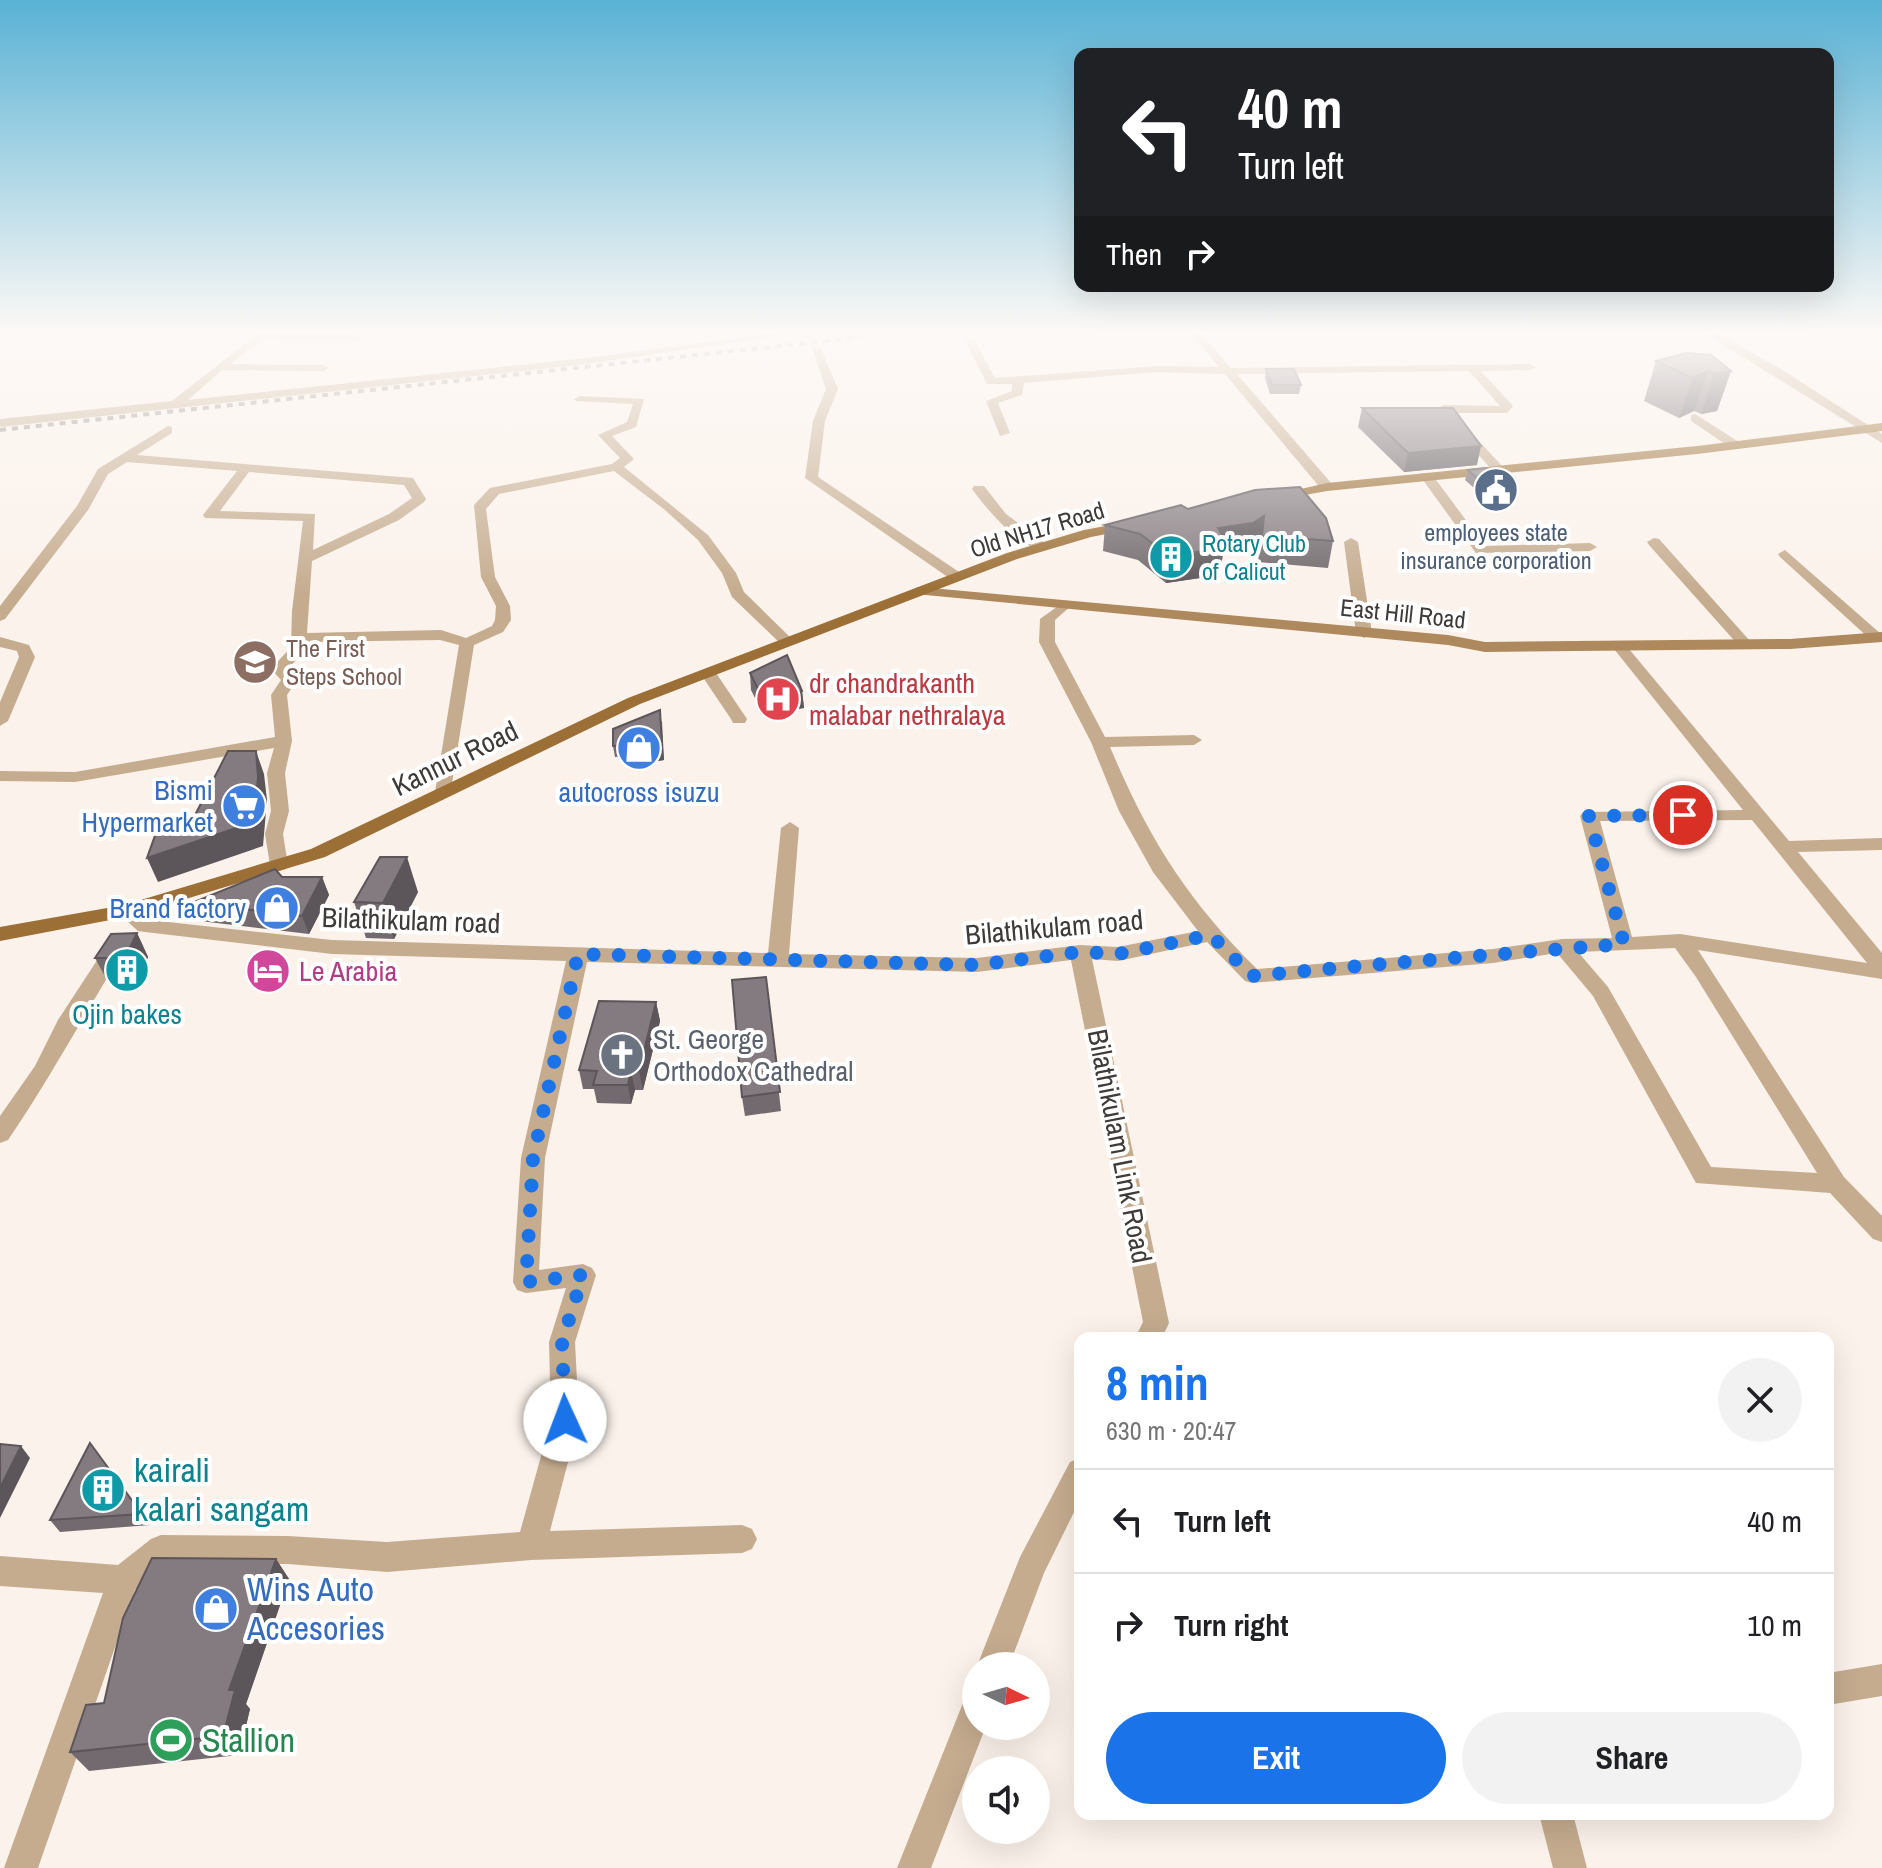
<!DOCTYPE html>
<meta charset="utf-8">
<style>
:root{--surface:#fff;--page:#f2f2f2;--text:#202124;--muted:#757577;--line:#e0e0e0;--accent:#1a73e8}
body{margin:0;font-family:"Archivo Narrow",sans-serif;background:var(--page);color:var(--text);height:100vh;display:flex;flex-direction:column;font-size:30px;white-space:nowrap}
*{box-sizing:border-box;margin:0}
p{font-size:26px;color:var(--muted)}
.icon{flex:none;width:44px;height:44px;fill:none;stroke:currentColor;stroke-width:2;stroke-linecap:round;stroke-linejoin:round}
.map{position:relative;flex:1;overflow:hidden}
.panel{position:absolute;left:1074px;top:1332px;width:760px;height:488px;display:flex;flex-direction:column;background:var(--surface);border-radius:16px;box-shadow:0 8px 32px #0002}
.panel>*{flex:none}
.hud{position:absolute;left:1074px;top:48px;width:760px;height:244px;border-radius:16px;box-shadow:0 8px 32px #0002;background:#202124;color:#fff;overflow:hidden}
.needle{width:52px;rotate:95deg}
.buttons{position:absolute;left:962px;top:1652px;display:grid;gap:16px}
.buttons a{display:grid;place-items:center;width:88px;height:88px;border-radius:50%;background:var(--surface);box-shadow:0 8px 32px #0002;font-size:40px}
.pin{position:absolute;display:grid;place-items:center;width:68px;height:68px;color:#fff;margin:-34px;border:4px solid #fff;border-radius:50%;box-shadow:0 2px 8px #0007}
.me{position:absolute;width:88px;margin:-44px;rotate:358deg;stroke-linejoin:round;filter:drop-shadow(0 0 6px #0008)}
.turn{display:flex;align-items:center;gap:28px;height:168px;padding:0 32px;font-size:36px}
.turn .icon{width:104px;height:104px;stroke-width:2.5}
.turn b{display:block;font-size:56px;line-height:68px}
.then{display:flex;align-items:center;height:76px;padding:0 32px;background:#0003;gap:16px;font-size:30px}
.round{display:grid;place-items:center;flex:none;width:84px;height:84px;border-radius:42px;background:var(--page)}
.headline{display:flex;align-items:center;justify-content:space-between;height:136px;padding:0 32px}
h1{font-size:48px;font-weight:800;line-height:60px;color:var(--accent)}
.action{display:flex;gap:16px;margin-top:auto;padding:16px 32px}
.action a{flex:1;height:92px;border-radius:48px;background:var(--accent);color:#fff;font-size:32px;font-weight:800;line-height:92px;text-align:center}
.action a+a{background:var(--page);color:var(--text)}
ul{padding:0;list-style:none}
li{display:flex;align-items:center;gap:24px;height:104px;padding:0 32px;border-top:2px solid var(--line)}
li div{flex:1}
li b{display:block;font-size:30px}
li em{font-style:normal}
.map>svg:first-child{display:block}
</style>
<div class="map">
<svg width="1882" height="1868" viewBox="0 0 1882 1868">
<rect width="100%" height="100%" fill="#fbf2eb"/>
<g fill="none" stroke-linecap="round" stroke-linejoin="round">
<path fill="#c5ac8f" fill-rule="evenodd" d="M 259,333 L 358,335 L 363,338 L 358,341 L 263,339 L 230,364 L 323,365 L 329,368 L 323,371 L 222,370 L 188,400 L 586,358 L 775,333 L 800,333 L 586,364 L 0,427 L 0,419 L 172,401 Z
M 1191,333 L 1201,333 L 1231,368 L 1530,364 L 1536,367 L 1530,370 L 1481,371 L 1513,406 L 1507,413 L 1453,413 L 1502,466 L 1502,472 L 1494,472 L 1437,409 L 1443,405 L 1500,406 L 1469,371 L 1237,374 L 1332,484 L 1332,490 L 1322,490 L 1225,374 L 1157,372 L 1024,383 L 1022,395 L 998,403 L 1010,433 L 1000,436 L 986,401 L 1012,391 L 1012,384 L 987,384 L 965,341 L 974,339 L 995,378 L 1157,366 L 1219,367 Z
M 1704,333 L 1716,333 L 1781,369 L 1882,434 L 1882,443 Z
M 812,347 L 821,349 L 838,389 L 825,421 L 818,477 L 962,574 L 962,580 L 952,580 L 805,478 L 813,421 L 826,389 Z
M 580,396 L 644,399 L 636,427 L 612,436 L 634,459 L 624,467 L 708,535 L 736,573 L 744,592 L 792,639 L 792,645 L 782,645 L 732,597 L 722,573 L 698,540 L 665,510 L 614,471 L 499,494 L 486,509 L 495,577 L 510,606 L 511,620 L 503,632 L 474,645 L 450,796 L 444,797 L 435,792 L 459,645 L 440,640 L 307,642 L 304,651 L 288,669 L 297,680 L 287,695 L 292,741 L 285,773 L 289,811 L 283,834 L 288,865 L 286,869 L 279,871 L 270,865 L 265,834 L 271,811 L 267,773 L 274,748 L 75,782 L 0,781 L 0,771 L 75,772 L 275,737 L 271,695 L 281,680 L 271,669 L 291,647 L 292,611 L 303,521 L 205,518 L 203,515 L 237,471 L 127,462 L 108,474 L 88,510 L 5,619 L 0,621 L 0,606 L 77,506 L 98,469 L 168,426 L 172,427 L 172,433 L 137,455 L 413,478 L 426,499 L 424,502 L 399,520 L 312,561 L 307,633 L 441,630 L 466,638 L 492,626 L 495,620 L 496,606 L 481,577 L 474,505 L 490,488 L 612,464 L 620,458 L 598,435 L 627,422 L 633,404 L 576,401 L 574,399 ZM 249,472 L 404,485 L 412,498 L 389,514 L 313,550 L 315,514 L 220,511 Z
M 1695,414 L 1739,442 L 1739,448 L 1731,448 L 1691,421 L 1691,415 Z
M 1421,473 L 1431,473 L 1485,546 L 1590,543 L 1597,547 L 1590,551 L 1476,553 L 1420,476 Z
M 974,486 L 984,486 L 1006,514 L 1046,544 L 1046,550 C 1023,553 985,507 972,489 Z
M 1351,538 L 1358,542 L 1372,633 L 1364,638 L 1356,633 L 1344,542 Z
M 1654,538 L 1659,539 L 1750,641 L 1750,647 L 1740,647 L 1649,545 L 1647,542 Z
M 1785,550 L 1881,634 L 1881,640 L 1871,640 L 1780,557 L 1778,554 Z
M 1065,601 L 1072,605 L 1055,620 L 1055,642 L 1105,737 L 1194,735 L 1202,740 L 1194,745 L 1110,747 C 1148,837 1186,899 1257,969 L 1493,949 L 1562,939 L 1612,938 L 1580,816 L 1583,812 L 1743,810 L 1614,649 L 1611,646 L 1619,641 L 1624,643 L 1789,841 L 1882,838 L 1882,850 L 1798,852 L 1882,953 L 1882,979 L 1698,950 L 1844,1177 L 1882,1216 L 1882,1242 L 1873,1239 L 1830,1193 L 1696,1183 L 1593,996 L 1557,953 L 1493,963 L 1252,983 L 1245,981 L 1207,942 L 1118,961 L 1092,959 L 1169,1323 L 1162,1338 L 1135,1338 L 1143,1322 L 1071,960 L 977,972 L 587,962 L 545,1158 L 539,1270 L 583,1264 L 592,1268 L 596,1275 L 575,1342 L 579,1420 L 550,1531 L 742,1525 L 752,1529 L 757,1539 L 752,1549 L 742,1553 L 531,1560 L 387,1572 L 288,1564 L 166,1563 L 135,1590 L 38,1868 L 4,1868 L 103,1593 L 0,1586 L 0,1556 L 118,1565 L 151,1539 L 161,1535 L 288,1536 L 387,1542 L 520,1532 L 551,1420 L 549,1342 L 566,1288 L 526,1293 L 517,1290 L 513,1282 L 521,1158 L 566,961 L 332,954 L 145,932 L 138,931 L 116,911 L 119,907 L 133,907 L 150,920 L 332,940 L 768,953 L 781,828 L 790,822 L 799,828 L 789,954 L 977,958 L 1080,945 L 1118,947 L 1198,931 L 1153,872 L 1119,811 L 1091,742 L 1039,642 L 1040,619 ZM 1752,820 L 1867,963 L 1680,934 L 1632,937 L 1600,821 ZM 1675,948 L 1696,977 L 1817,1173 L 1711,1167 L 1608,987 L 1578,952 Z
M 0,637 L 29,645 L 35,657 L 8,721 L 0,726 L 0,702 L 19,657 L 17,651 L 0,647 Z
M 708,668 L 714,670 L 747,719 L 745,723 L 733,723 L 731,719 L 700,673 Z
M 116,940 L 126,947 C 86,1011 51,1077 8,1140 L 0,1143 L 0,1116 L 35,1066 L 58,1020 L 109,942 Z
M 1080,1458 L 1080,1500 L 1044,1573 L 1009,1666 L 977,1666 L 1020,1557 L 1070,1462 Z
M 1882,1664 L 1882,1696 L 1828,1705 L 1828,1673 Z
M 976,1693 L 976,1726 L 986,1726 L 931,1868 L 897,1868 L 965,1698 Z
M 1539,1814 L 1573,1814 L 1587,1868 L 1553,1868 Z"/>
<path fill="#ad895d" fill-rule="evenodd" d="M 920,587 L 1448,635 L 1485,642 L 1790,639 L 1882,632 L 1882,642 L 1790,649 L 1485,652 L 1448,645 L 915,594 L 915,588 Z"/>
<path fill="#9b6f35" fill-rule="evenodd" d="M 1882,423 L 1882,431 L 1697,454 L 1327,491 L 1277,500 L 1270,496 L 1327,483 L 1697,446 Z
M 1132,521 L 1137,522 L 1137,528 L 1091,537 L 1017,559 L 640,704 L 325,857 L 126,917 L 0,941 L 0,927 L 124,905 L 311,849 L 628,698 L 1007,553 L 1084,530 Z"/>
<path stroke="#97918c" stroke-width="4" stroke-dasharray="6 6" stroke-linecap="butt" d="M 0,430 L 900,333"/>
</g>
<path fill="#726a6e" d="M 1656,361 L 1731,371 L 1717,411 L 1701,414 L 1694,411 L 1679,418 L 1644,401 Z
M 1266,369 L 1301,385 L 1299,394 L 1270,394 L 1265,378 Z
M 1362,408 L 1477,465 L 1404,472 L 1358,427 Z
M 1468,470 L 1506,498 L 1504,508 L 1500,511 L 1465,480 Z
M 1188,509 L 1333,541 L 1328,568 L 1258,562 L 1260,542 L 1249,549 L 1223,553 L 1221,567 L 1207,577 L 1166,583 L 1138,560 L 1103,551 L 1105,525 Z
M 750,673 L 802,691 L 804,708 L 763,714 L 751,690 Z
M 662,721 L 664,760 L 651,762 L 643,755 L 615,757 L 613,746 Z
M 282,877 L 322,877 L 329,895 L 309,934 L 200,921 L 192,903 Z
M 418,892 L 394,939 L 366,938 L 354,902 Z
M 137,933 L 148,957 L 137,982 L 108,982 L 95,958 Z
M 766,977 L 781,1111 L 745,1116 L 742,1097 Z
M 656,1002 L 660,1021 L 643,1090 L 635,1090 L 631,1104 L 597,1103 L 594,1089 L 583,1089 L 579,1070 Z
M 90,1443 L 150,1525 L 60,1532 L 50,1520 Z
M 276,1559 L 289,1579 L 246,1704 L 250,1709 L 239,1755 L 89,1771 L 70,1752 Z"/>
<path fill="#5c565a" d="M 1708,371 L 1694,411 L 1679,418 L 1693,378 Z
M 1731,371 L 1717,411 L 1701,414 L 1714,374 Z
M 1481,446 L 1477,465 L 1404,472 L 1408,453 Z
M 1506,498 L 1504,508 L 1500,511 L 1503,501 Z
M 1264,516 L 1260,542 L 1249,549 L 1223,553 L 1221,567 L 1207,577 L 1166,583 L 1169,556 L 1218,528 Z
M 802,691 L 804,708 L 763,714 L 762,697 Z
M 660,710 L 664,760 L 651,762 L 649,751 Z
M 256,751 L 264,774 L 267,800 L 263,846 L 158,882 L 147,858 L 254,822 Z
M 407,857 L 418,892 L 394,939 L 383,903 Z
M 322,877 L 329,895 L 309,934 L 302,916 Z
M 137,933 L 148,957 L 137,982 L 125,958 Z
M 656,1002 L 660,1021 L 643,1090 L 639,1071 Z
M 631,1071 L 635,1090 L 631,1104 L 628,1085 Z
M 21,1446 L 30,1458 L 0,1518 L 0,1488 Z
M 276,1559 L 289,1579 L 246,1704 L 250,1709 L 239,1755 L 223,1736 L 229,1690 Z"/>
<path fill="#847b80" stroke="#5c565a" stroke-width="2" d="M 1686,353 L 1711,355 L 1731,371 L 1714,374 L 1708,371 L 1693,378 L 1656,361 Z
M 1266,369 L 1294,369 L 1301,385 L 1272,385 Z
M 1362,408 L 1453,408 L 1481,446 L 1408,453 Z
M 1487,468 L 1506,498 L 1503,501 L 1468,470 Z
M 1300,487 L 1326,518 L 1333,541 L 1262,536 L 1264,516 L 1253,523 L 1218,528 L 1225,540 L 1210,550 L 1169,556 L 1140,534 L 1105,525 L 1181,505 L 1188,509 L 1255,490 Z
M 787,655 L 802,691 L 762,697 L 750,673 Z
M 660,710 L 662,748 L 649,751 L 641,743 L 613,746 L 613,729 Z
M 228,751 L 256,751 L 258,777 L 254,822 L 147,858 L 162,816 L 194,817 Z
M 380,857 L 407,857 L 383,903 L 354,902 Z
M 275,869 L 282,877 L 322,877 L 302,916 L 192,903 Z
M 137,933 L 125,958 L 95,958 L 111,934 Z
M 766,977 L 780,1092 L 742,1097 L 732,980 Z
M 599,1001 L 656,1002 L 639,1071 L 631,1071 L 628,1085 L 593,1085 L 597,1071 L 579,1070 Z
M 90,1443 L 142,1514 L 50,1520 Z
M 0,1444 L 21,1446 L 0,1488 Z
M 152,1558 L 276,1559 L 229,1690 L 235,1690 L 223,1736 L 70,1752 L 86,1705 L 104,1703 L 123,1618 Z"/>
<linearGradient id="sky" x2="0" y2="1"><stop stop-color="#59b2d5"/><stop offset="0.56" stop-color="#fdf9f6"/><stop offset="1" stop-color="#fdf9f6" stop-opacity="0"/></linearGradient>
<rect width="1882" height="594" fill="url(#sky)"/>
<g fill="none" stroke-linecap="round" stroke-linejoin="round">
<path stroke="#1a73e8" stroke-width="14" stroke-dasharray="0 25.2" d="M 565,1420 L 562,1342 L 583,1275 L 526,1282 L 533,1158 L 578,954 L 977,965 L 1080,952 L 1118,954 L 1211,935 L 1252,976 C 1376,964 1500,954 1624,944 L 1589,816 L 1683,815"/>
</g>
<defs>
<g id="civic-disc" transform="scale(2.3)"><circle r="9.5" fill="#5c6f8a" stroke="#fff"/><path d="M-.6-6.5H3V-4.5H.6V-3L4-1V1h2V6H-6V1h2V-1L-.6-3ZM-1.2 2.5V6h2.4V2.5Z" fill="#fff"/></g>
<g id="building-disc" transform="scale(2.3)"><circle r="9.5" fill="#0f9aa8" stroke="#fff"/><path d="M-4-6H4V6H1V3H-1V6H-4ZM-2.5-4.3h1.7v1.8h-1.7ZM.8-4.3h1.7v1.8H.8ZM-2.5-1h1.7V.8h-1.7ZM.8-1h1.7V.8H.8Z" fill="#fff"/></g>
<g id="school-disc" transform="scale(2.3)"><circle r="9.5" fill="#8d6e63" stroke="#fff"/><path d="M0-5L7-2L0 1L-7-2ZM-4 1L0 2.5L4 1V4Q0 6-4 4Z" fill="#fff"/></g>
<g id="hospital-disc" transform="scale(2.3)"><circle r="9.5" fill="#e0444e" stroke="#fff"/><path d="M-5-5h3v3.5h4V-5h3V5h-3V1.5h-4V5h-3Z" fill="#fff"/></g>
<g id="shop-disc" transform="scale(2.3)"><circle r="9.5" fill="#3f7fe0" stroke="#fff"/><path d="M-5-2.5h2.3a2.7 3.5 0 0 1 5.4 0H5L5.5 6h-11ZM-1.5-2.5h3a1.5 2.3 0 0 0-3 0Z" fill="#fff"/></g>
<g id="supermarket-disc" transform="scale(2.3)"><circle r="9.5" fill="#3f7fe0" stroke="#fff"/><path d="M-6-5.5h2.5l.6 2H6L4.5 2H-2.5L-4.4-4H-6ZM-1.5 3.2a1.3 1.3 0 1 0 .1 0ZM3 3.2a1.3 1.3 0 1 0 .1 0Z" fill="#fff"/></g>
<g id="hotel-disc" transform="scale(2.3)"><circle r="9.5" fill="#d1479c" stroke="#fff"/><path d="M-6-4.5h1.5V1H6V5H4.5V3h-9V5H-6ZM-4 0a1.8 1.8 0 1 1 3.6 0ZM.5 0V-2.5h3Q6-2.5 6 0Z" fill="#fff"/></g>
<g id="church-disc" transform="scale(2.3)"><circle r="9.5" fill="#6b7280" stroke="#fff"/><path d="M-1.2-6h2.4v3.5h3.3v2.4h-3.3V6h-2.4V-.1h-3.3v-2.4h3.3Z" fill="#fff"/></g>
<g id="stadium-disc" transform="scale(2.3)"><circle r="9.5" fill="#2e9e5b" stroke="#fff"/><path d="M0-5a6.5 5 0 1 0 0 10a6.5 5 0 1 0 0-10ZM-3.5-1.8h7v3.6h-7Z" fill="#fff"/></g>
</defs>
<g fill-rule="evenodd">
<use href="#civic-disc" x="1496" y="490"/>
<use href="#building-disc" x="1171" y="557"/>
<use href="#school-disc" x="255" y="662"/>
<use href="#hospital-disc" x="778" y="699"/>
<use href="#shop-disc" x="639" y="748"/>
<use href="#supermarket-disc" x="244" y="806"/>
<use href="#shop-disc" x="277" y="908"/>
<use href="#building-disc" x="127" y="970"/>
<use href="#hotel-disc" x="268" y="971"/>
<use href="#church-disc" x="622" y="1055"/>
<use href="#building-disc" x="103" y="1490"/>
<use href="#shop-disc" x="216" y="1609"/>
<use href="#stadium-disc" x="171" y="1740"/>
</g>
<g text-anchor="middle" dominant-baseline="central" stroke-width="8" stroke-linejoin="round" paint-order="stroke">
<g font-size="24" fill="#3f3b39" stroke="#fff">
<text transform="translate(1037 529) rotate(-17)">Old NH17 Road</text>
<text transform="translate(1403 613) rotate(6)">East Hill Road</text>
</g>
<g font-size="24" fill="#4e5e75" stroke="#fff">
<text x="1496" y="532">employees state<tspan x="1496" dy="28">insurance corporation</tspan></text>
</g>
<g font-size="24" fill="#0d838f" stroke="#fff" text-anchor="start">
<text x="1202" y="543">Rotary Club<tspan x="1202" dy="28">of Calicut</tspan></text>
</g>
<g font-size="24" fill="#785e54" stroke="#fff" text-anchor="start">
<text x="286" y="648">The First<tspan x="286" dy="28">Steps School</tspan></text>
</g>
<g font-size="28" fill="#be3a42" stroke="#fff" text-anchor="start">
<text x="809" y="683">dr chandrakanth<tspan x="809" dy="32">malabar nethralaya</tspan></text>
</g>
<g font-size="28" fill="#3f3b39" stroke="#fff">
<text transform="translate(455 758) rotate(-26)">Kannur Road</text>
<text transform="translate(411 920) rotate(2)">Bilathikulam road</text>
<text transform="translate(1054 927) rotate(-5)">Bilathikulam road</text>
<text transform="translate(1120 1146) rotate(79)">Bilathikulam Link Road</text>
</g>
<g font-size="28" fill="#366cbe" stroke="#fff" text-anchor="end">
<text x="213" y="790">Bismi<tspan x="213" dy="32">Hypermarket</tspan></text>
<text x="639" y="792" text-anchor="middle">autocross isuzu</text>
<text x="246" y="908">Brand factory</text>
</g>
<g font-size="28" fill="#b23c85" stroke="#fff" text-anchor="start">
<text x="299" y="971">Le Arabia</text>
</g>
<g font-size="28" fill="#0d838f" stroke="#fff">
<text x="127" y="1014">Ojin bakes</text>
</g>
<g font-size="28" fill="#5b616d" stroke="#fff" text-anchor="start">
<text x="653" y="1039">St. George<tspan x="653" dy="32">Orthodox Cathedral</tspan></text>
</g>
<g font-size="34" fill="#0d838f" stroke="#fff" text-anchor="start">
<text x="134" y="1470">kairali<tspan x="134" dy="39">kalari sangam</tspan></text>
</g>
<g font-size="34" fill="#366cbe" stroke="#fff" text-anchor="start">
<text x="247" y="1589">Wins Auto<tspan x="247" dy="39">Accesories</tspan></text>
</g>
<g font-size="34" fill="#27864d" stroke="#fff" text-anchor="start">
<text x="202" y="1740">Stallion</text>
</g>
</g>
</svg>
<div class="buttons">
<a><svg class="needle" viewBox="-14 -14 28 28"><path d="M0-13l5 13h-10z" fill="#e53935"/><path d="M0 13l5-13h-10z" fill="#757577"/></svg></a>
<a><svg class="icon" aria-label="sound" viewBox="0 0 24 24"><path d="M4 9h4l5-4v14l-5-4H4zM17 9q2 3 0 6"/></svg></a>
</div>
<div class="pin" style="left:1683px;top:815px;background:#d93025"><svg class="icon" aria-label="arrive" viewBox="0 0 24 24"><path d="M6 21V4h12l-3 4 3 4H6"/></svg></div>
<svg class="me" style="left:565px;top:1420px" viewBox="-20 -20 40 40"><circle r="19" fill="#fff"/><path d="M0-13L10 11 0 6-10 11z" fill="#1a73e8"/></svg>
<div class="hud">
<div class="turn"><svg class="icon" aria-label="left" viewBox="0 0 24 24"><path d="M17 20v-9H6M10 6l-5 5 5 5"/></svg><div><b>40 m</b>Turn left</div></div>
<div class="then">Then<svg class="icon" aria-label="right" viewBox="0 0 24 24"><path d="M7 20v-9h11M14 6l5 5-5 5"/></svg></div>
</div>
<section class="panel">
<div class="headline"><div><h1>8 min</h1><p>630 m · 20:47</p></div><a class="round"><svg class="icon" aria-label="close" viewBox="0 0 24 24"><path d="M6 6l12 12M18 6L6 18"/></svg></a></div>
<ul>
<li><svg class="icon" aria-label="left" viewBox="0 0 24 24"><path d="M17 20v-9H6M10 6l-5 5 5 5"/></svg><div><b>Turn left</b></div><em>40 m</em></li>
<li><svg class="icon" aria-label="right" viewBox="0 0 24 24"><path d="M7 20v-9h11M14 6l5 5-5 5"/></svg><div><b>Turn right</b></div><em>10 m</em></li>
</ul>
<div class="action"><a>Exit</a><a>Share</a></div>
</section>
</div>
